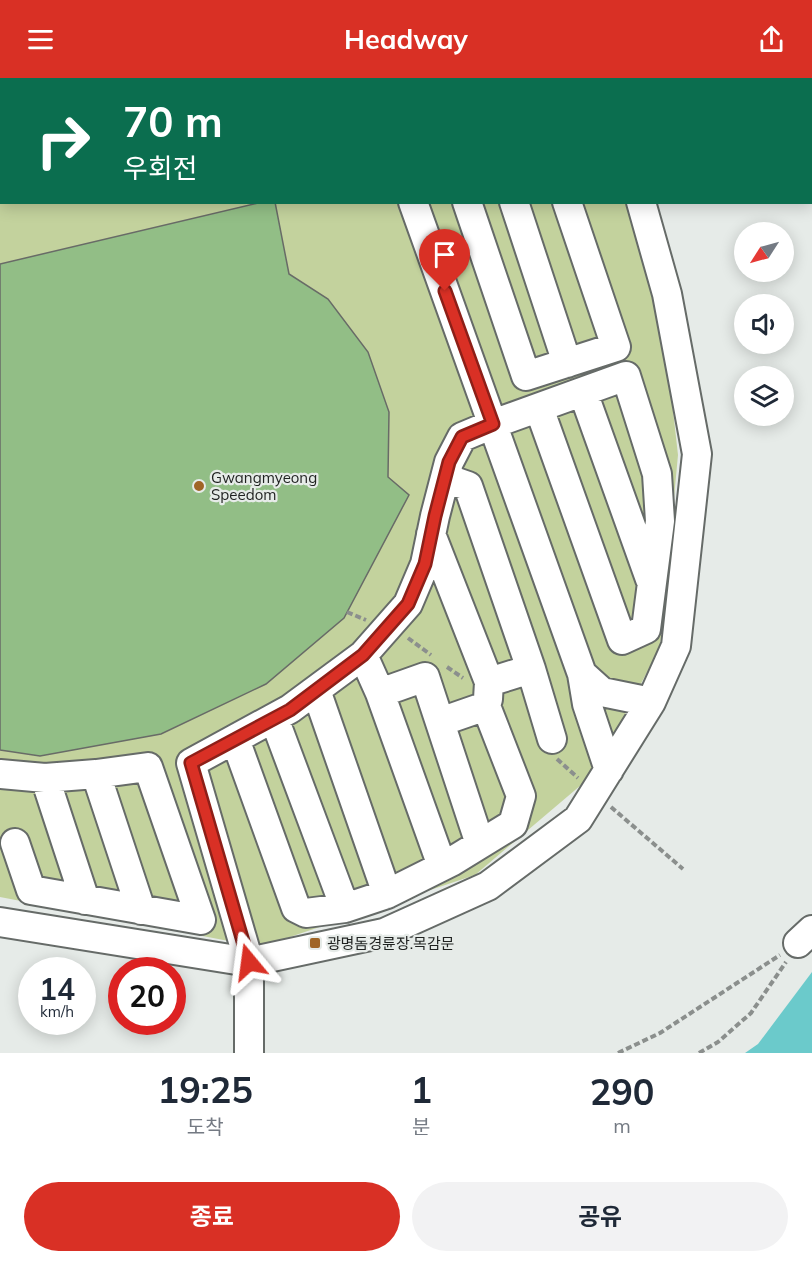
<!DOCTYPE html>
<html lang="ko">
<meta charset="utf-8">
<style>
:root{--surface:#fff;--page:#f2f2f3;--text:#1f2937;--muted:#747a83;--accent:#d93025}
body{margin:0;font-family:Mulish,"Noto Sans KR",sans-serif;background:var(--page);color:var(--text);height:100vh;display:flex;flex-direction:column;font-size:22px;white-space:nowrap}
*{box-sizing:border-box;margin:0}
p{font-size:20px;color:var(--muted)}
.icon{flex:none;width:33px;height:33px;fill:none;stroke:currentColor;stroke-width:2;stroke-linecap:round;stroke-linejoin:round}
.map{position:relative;height:975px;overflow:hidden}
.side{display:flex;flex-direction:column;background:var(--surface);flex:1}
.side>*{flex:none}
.banner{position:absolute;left:0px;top:0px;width:813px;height:126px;box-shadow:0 3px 15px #0003;background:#0b6e4f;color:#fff;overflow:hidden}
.needle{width:39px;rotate:234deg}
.buttons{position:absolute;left:734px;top:144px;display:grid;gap:12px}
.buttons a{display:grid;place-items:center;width:60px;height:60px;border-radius:50%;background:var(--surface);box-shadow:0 3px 15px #0003;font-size:30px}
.speed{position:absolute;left:18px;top:879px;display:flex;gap:12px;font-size:30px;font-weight:700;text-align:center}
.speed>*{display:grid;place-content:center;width:78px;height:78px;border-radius:50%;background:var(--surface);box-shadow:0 3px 15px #0003;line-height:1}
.speed small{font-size:15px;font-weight:400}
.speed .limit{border:9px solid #d22;background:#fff;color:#111}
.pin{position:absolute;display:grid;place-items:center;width:51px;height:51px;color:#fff;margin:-62px -26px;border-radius:50% 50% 50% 0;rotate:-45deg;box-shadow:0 0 6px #0007}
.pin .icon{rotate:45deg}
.me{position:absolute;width:66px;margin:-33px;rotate:344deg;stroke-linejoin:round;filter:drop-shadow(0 0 4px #0008)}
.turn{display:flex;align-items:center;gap:21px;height:126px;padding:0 24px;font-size:27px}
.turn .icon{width:78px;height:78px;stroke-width:2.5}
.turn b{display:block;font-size:42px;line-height:51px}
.eta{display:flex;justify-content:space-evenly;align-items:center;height:102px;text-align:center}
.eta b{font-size:36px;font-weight:700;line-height:42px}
.cta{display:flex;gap:12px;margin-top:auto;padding:12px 24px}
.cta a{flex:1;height:69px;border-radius:36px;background:var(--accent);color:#fff;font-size:24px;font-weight:700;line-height:69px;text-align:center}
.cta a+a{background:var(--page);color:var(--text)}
header{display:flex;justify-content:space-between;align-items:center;height:78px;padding:0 24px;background:var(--accent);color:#fff;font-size:27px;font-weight:700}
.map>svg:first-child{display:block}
</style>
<header><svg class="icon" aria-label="menu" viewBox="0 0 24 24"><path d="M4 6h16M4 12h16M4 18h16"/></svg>Headway<svg class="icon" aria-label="share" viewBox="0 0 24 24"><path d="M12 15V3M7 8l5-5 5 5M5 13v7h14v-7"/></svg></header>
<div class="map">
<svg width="812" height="975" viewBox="0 0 812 975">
<rect width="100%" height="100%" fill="#e6ebe8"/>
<path fill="#c3d29d" d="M 0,0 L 588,0 L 588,1 L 2,2 L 2,124 L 630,125 L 659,208 L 678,377 L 660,569 L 594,696 L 475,797 L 260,869 L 0,819 Z"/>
<path fill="#6bcacb" d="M 812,894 L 812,975 L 745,975 L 758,966 Z"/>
<path fill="#92be86" stroke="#686b67" stroke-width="1.5" d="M 262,124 L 275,124 L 289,196 L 328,221 L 368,274 L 389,334 L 388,399 L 409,417 L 344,540 L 266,606 L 161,656 L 40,678 L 0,672 L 0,186 Z"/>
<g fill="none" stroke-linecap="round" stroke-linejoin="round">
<g stroke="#666b68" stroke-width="32">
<path id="minor" d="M 605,0 L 606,2
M 476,2 L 480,0
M 413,124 L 582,596
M 467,124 L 526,298 L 616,269 L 567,124
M 514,124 L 567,285
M 583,314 L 650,501
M 431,456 L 489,604
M 363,577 L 380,615 L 442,788
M 531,591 L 552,661
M 380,615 L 425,599 L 480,766
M 274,640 L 345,830
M 440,644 L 486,628
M 235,661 L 296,830 L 306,835 L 345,830 L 387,816 L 316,612
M 609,692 L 587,626 L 582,596 L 602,614 L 651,624
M 0,696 L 45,700 L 96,696 L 148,689 L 201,842 L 31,812 L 15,765
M 96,696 L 141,832
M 45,700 L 85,822
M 387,816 L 451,784 L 513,746 L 521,718 L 486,628 L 488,621 L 489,604 L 531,591 L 468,408 L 445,400
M 0,844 L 249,884 L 384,855 L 488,808 L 578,741 L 651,624 L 676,568 L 697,376 L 667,216 L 641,124
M 798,865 L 812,852
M 249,975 L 249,884 L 191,685 L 290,631 L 363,577 L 408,526 L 425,486 L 435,438 L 449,384 L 462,359 L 493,346 L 626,298 L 657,396 L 660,443 L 646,551 L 622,562 L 539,330"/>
</g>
<path stroke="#8b8f8d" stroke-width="4" stroke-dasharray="6 3" stroke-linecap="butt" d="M 347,534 L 366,542
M 408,560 L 431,577
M 447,589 L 463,600
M 557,681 L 578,700
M 611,729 L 683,791
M 618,975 L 660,955 L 780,877
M 699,975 L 718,964 L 751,935 L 786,884"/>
<use href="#minor" stroke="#fff" stroke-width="28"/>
</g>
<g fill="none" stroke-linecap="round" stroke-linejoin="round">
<g stroke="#8d1f18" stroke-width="15">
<path id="route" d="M 249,884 L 191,685 L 290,632 L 363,577 L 408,526 L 425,486 L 435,438 L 449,384 L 462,359 L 493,346 L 445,213"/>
</g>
<use href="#route" stroke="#d93025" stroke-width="10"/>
</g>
<g fill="#a06526" stroke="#e6ebe8" stroke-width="2">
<circle cx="199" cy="408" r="6"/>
<rect x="309" y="859" width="12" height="12" rx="3"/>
</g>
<g text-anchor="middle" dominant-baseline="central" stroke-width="4.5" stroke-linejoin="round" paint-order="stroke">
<g font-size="15" fill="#1f2120" stroke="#e6ebe8" text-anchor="start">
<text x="211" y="399">Gwangmyeong<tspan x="211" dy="17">Speedom</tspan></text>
<text x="327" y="865">광명돔경륜장.목감문</text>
</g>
</g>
</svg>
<div class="buttons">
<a><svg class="needle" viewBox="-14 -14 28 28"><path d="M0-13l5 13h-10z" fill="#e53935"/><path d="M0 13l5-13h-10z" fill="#747a83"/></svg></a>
<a><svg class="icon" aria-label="sound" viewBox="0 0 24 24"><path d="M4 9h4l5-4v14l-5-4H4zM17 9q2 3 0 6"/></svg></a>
<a><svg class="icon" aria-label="layers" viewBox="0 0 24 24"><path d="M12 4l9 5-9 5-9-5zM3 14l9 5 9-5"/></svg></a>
</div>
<div class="speed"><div>14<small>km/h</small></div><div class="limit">20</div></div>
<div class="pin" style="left:445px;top:213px;background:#d93025"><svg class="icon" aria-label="arrive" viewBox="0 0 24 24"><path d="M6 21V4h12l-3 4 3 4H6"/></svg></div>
<svg class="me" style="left:249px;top:884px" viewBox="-20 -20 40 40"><path d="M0-17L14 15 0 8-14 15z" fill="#d93025" stroke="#fff" stroke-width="4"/></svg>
<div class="banner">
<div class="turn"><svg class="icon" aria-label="right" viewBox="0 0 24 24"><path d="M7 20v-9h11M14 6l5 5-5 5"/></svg><div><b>70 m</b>우회전</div></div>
</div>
</div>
<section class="side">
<div class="eta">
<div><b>19:25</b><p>도착</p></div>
<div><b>1</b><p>분</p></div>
<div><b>290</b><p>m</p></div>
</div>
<div class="cta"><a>종료</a><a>공유</a></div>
</section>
